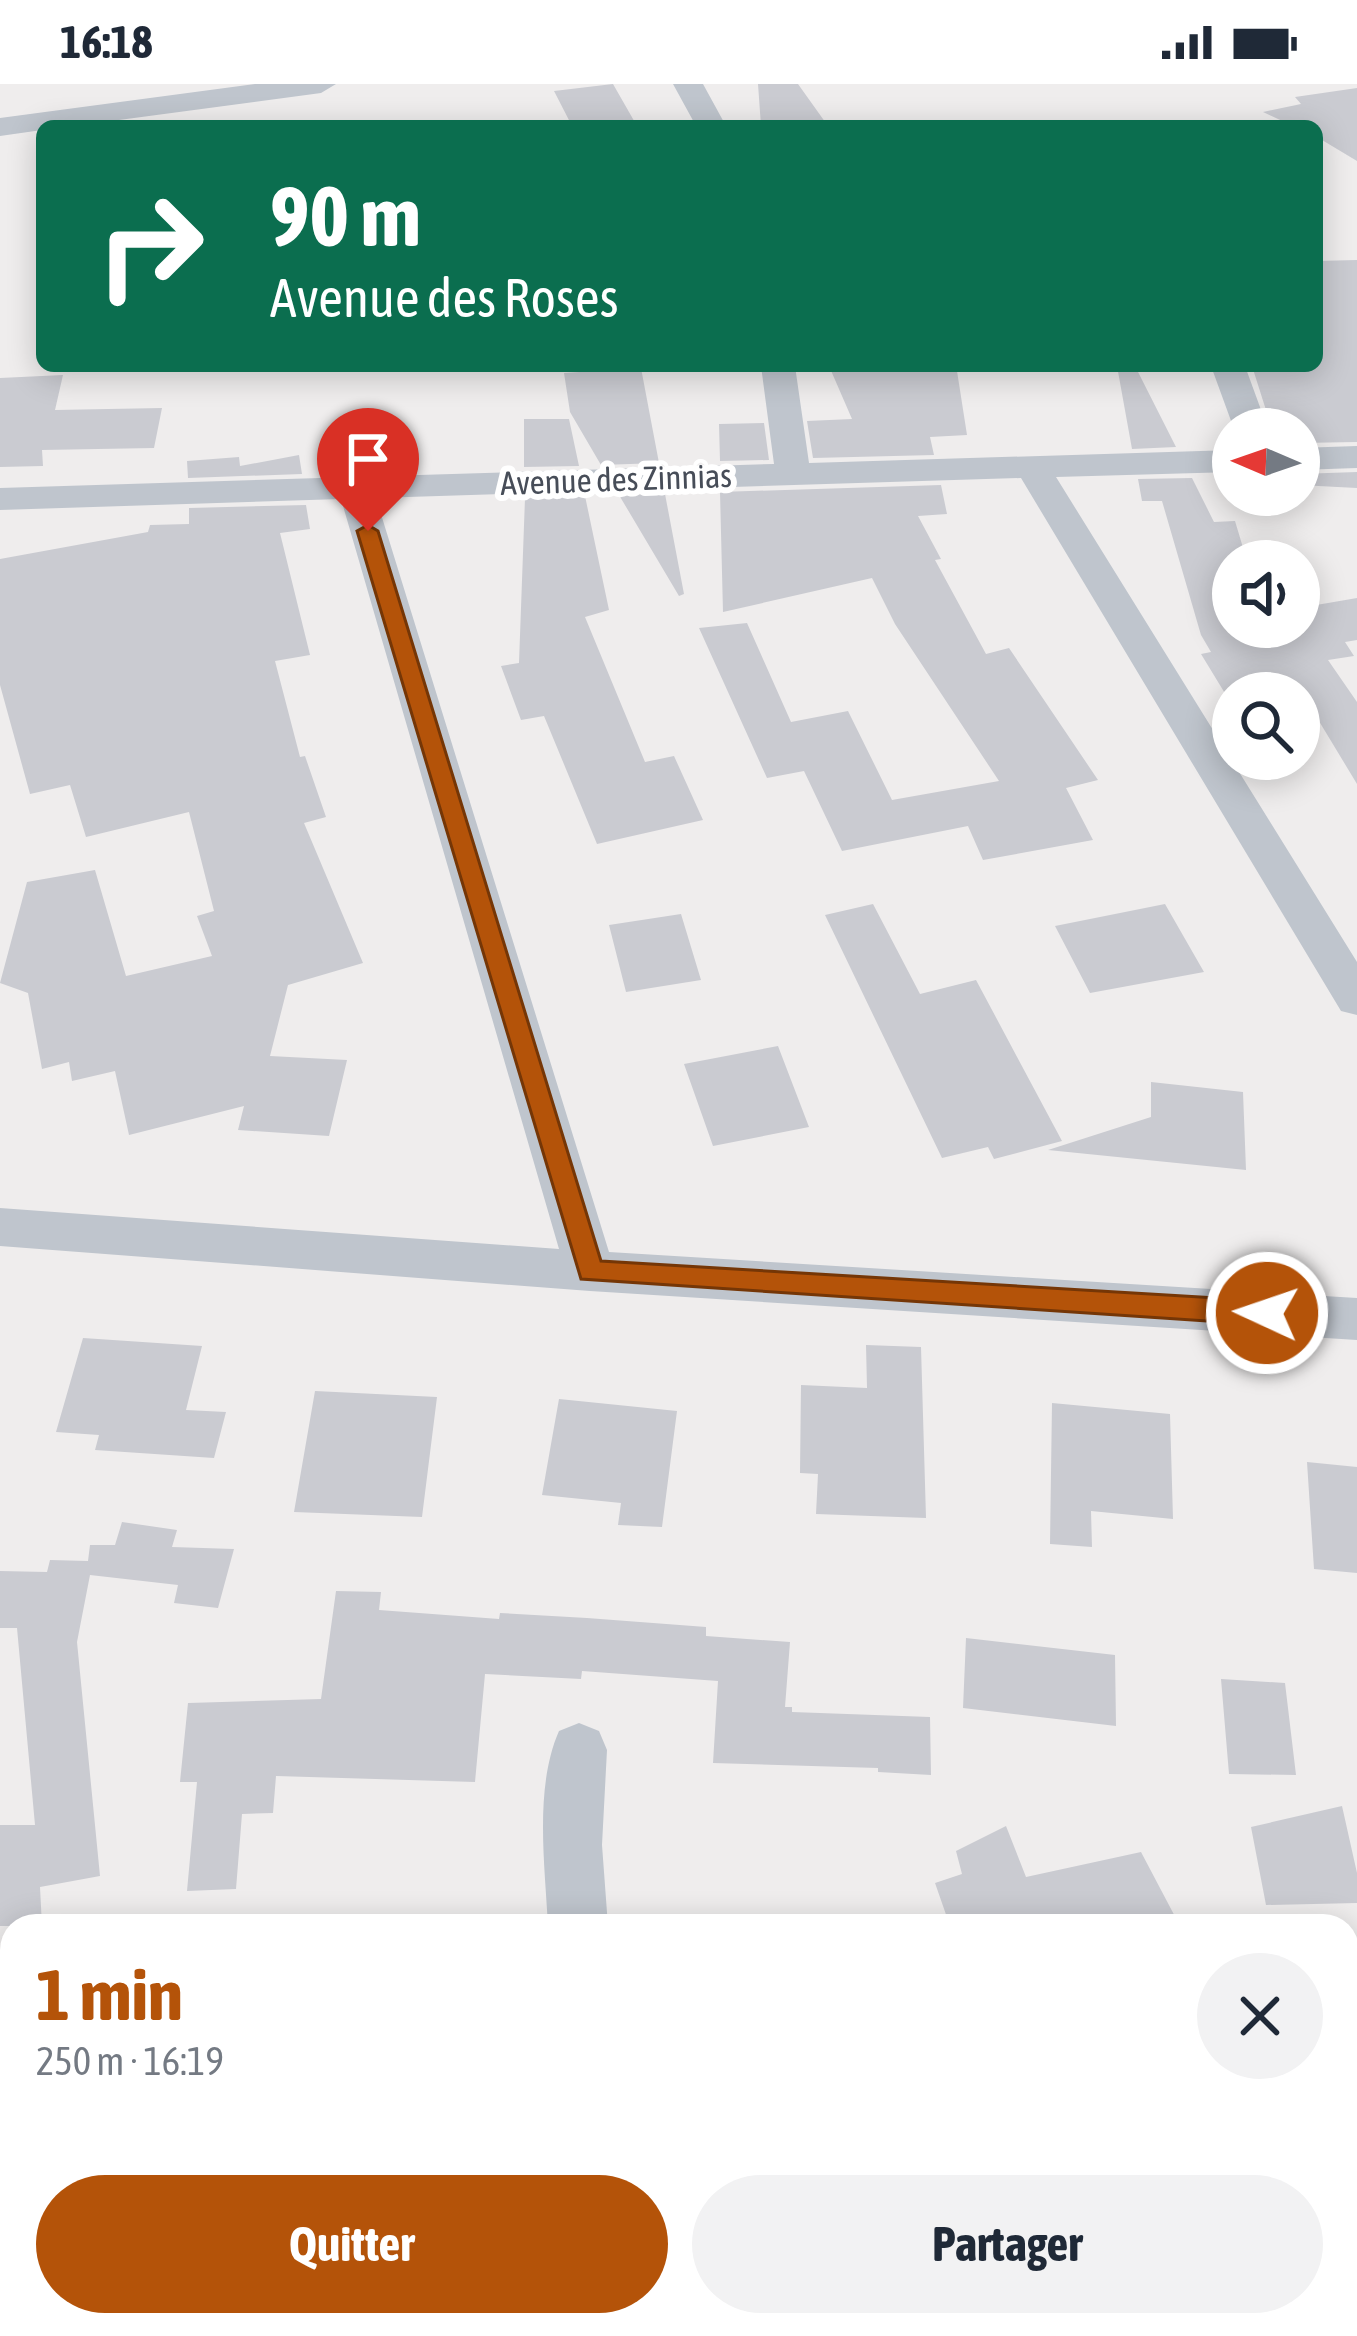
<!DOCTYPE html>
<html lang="fr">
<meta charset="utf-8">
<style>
:root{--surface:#fff;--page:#f2f2f3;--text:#1f2937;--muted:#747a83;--accent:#b45309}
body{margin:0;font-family:"Asap Condensed",sans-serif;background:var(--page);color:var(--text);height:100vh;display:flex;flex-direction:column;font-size:45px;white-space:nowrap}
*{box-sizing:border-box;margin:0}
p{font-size:39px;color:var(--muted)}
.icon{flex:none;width:66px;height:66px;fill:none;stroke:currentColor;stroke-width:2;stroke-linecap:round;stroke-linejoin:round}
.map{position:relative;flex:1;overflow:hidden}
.side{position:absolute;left:0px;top:1830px;width:1359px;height:423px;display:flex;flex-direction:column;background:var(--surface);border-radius:36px 36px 0 0;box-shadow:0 6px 30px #0003}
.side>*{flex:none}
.guide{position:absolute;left:36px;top:36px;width:1287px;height:252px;border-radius:18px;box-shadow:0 6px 30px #0003;background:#0b6e4f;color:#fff;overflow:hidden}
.needle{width:78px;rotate:272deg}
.fabs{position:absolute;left:1212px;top:324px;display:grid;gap:24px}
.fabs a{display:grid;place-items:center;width:108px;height:108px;border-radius:50%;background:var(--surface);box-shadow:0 6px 30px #0003;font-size:60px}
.pin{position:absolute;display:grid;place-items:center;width:102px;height:102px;color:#fff;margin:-123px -51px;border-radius:50% 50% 50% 0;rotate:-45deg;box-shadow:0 0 12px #0007}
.pin .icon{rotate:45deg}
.me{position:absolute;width:132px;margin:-66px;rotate:273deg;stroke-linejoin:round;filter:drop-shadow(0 0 9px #0008)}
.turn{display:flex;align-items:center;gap:42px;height:252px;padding:0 36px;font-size:54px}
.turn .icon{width:156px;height:156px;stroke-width:2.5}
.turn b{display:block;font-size:84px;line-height:102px}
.round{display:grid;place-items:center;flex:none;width:126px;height:126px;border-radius:63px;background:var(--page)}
.headline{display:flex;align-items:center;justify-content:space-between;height:204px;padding:0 36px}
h1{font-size:72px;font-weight:700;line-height:90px;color:var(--accent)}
.primary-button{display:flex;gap:24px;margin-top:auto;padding:24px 36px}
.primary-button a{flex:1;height:138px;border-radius:72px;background:var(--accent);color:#fff;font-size:48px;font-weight:700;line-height:138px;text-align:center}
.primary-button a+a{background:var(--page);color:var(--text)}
.status{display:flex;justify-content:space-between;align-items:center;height:84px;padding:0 60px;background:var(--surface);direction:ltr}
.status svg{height:33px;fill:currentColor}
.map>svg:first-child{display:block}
</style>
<div class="status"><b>16:18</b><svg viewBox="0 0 49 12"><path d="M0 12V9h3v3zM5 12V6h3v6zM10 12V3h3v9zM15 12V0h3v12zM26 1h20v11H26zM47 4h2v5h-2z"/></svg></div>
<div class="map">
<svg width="1357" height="2252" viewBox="0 0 1357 2252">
<rect width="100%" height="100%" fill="#efeded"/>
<path fill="#cacbd1" d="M 613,0 L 637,42 L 572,42 L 554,7 Z
M 758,0 L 798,0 L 828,42 L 761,42 Z
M 1357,4 L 1357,77 L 1317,53 L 1317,42 L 1293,42 L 1263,28 L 1301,20 L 1295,13 Z
M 1357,176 L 1357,358 L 1299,359 L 1299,345 L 1272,345 L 1252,282 L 1317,282 L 1317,177 Z
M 829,282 L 957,287 L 967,351 L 930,353 L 934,371 L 813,374 L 807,337 L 852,335 Z
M 1117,282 L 1135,282 L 1176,363 L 1132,365 Z
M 641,284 L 659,379 L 601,381 L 570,328 L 564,289 Z
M 63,291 L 55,326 L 162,324 L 154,364 L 42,366 L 43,382 L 0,383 L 0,294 Z
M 524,335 L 569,335 L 579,382 L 524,383 Z
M 764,339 L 769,376 L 720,377 L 719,340 Z
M 299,371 L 302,390 L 188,394 L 187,377 L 239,373 L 240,382 Z
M 1357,388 L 1357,404 L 1299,401 L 1299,390 Z
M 1192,394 L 1214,438 L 1235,437 L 1247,477 L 1263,477 L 1233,477 L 1233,543 L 1299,543 L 1299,524 L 1357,514 L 1357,556 L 1345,558 L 1354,572 L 1328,576 L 1357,618 L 1357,700 L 1302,609 L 1226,611 L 1201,570 L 1211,568 L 1201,551 L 1162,417 L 1142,417 L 1138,395 Z
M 941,401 L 947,430 L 918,432 L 941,475 L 935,476 L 986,570 L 1009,564 L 1098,696 L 1066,704 L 1093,756 L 983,776 L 968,742 L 842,767 L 804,687 L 767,694 L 699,544 L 747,539 L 791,638 L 848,627 L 892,716 L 999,697 L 895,540 L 872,494 L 723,528 L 720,408 Z
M 665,410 L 684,510 L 679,512 L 619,411 Z
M 585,412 L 609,526 L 585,533 L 645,678 L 674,672 L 703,736 L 597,760 L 544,632 L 521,636 L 501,582 L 519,579 L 525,414 Z
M 306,421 L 310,445 L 280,449 L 310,571 L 275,577 L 300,673 L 305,672 L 326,733 L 304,739 L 363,879 L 288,901 L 270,972 L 347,976 L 329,1052 L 238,1046 L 244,1022 L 129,1051 L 115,987 L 72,997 L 69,978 L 42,985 L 28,909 L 0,899 L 27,798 L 95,786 L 126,892 L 212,872 L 197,832 L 214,827 L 189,728 L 86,753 L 70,701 L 30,710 L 0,601 L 0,475 L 148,448 L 150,441 L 189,440 L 189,424 Z
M 873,820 L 920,910 L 976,896 L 1062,1057 L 994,1075 L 988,1063 L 942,1074 L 825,831 Z
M 1165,820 L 1204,888 L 1090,909 L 1055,842 Z
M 681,830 L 701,896 L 626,908 L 609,841 Z
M 778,962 L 809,1043 L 713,1062 L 684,980 Z
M 1151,998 L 1243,1008 L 1246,1086 L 1048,1066 L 1151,1033 Z
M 83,1254 L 202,1262 L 186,1326 L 226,1328 L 214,1374 L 95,1366 L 99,1351 L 56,1348 Z
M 866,1261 L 921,1263 L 926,1434 L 816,1430 L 818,1390 L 800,1389 L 801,1301 L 867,1304 Z
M 315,1307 L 437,1313 L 422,1433 L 294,1428 Z
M 559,1315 L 677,1327 L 662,1443 L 618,1441 L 621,1419 L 542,1411 Z
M 1052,1319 L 1170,1330 L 1173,1435 L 1091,1427 L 1092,1463 L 1050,1460 Z
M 1307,1378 L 1357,1383 L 1357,1489 L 1314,1485 Z
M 122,1438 L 177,1446 L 172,1463 L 234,1465 L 218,1524 L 174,1519 L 178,1501 L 90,1491 L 77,1558 L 100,1792 L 40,1803 L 42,1842 L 0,1842 L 0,1741 L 35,1741 L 17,1544 L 0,1544 L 0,1487 L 47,1488 L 50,1476 L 88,1477 L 90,1461 L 115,1461 Z
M 336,1507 L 381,1508 L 379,1526 L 499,1535 L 500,1529 L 587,1534 L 706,1543 L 706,1552 L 790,1558 L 785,1623 L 792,1623 L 792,1628 L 930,1633 L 931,1691 L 878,1688 L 878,1684 L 713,1679 L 718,1597 L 582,1587 L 581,1595 L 485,1590 L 475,1698 L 276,1692 L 273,1729 L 242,1730 L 236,1805 L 187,1807 L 197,1698 L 180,1698 L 188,1619 L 321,1615 Z
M 966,1554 L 1115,1571 L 1116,1642 L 963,1624 Z
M 1221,1595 L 1285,1599 L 1296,1691 L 1229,1690 Z
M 1342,1722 L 1357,1789 L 1357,1819 L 1266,1821 L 1251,1743 Z
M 1006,1742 L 1026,1793 L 1141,1768 L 1180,1842 L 950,1842 L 935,1799 L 962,1790 L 956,1767 Z"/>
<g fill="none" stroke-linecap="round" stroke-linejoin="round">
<path fill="#bfc5cd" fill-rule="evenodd" d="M 255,0 L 336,0 L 321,9 L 74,42 L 42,42 L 42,46 L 0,52 L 0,34 Z
M 673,0 L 703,0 L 726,42 L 696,42 Z
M 761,282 L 795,282 L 809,379 L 1233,366 L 1233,388 L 1056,393 L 1357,878 L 1357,931 L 1341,927 L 1021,394 L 376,414 L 609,1168 L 1357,1214 L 1357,1256 L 590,1207 L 0,1162 L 0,1124 L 559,1165 L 341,415 L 0,426 L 0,404 L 774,380 Z
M 1211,282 L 1245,282 L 1268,345 L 1234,345 Z
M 1357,362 L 1357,384 L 1299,386 L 1299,364 Z
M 579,1639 L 599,1647 L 607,1666 L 602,1761 L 608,1842 L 548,1842 C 545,1781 534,1704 559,1647 Z
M 636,2241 L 702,2241 L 705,2252 L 639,2252 Z"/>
</g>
<path fill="#b45309" stroke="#753606" stroke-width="3" d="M 368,441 L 378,447 L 601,1177 L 1267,1217 L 1277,1221 L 1281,1229 L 1277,1237 L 1267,1241 L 581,1195 L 357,447 Z"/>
<g text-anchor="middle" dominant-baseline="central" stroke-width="12" stroke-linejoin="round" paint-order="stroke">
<g font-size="33" fill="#474d58" stroke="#fff">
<text transform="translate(616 395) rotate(-2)">Avenue des Zinnias</text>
</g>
</g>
</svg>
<div class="fabs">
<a><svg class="needle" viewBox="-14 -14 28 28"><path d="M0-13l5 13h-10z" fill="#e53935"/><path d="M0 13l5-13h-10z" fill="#747a83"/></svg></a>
<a><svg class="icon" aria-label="sound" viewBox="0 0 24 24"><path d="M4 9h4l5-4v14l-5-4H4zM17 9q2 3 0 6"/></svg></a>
<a><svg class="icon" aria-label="search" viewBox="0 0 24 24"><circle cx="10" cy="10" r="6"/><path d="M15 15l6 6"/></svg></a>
</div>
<div class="pin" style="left:368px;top:447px;background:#d93025"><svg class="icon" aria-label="arrive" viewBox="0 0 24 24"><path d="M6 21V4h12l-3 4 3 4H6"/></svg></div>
<svg class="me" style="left:1267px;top:1229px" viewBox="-20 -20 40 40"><circle r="17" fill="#b45309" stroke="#fff" stroke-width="3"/><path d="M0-11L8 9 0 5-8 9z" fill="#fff"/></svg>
<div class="guide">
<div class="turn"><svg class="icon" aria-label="right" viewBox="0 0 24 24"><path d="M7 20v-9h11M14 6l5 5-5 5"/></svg><div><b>90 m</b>Avenue des Roses</div></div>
</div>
<section class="side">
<div class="headline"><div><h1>1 min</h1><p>250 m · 16:19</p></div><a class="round"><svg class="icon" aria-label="close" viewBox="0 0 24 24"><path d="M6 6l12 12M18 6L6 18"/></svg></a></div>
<div class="primary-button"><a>Quitter</a><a>Partager</a></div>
</section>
</div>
